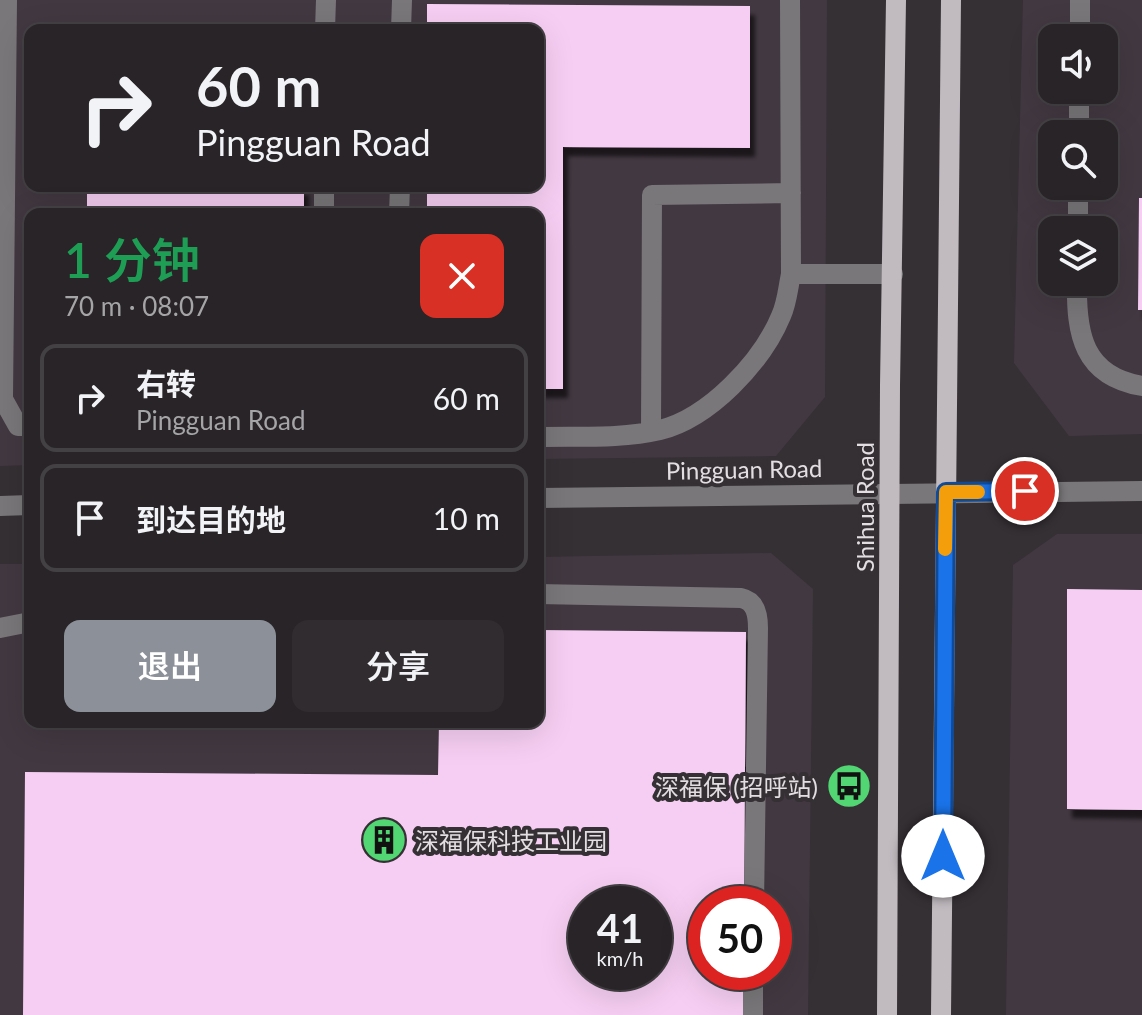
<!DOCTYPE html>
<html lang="zh">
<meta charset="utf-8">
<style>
:root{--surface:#282427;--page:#302c2f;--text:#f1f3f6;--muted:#a5a4a7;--line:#444144;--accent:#8c9099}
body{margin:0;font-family:Lato,"Noto Sans SC",sans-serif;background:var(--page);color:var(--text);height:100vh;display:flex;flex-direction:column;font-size:30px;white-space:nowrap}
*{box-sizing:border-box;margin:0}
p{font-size:26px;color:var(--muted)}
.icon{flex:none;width:44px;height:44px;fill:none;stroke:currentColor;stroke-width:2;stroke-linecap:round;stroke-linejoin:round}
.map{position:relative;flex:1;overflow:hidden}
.drawer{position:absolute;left:24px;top:208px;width:520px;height:520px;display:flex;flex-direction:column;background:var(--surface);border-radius:16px;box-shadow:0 8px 32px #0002,0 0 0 2px var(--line)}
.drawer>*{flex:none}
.top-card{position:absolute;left:24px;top:24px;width:520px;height:168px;border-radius:16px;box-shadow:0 8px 32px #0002,0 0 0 2px var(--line);background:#282427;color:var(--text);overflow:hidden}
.controls{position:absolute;left:1038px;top:24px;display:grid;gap:16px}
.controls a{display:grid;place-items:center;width:80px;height:80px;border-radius:16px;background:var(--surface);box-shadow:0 8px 32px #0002,0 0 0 2px var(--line);font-size:40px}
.speed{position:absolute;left:568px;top:886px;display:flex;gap:16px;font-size:40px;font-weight:700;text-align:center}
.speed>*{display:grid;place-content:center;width:104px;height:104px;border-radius:50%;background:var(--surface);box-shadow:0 8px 32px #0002,0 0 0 2px var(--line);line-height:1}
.speed small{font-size:20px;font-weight:400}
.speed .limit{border:12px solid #d22;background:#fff;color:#111}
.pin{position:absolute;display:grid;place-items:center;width:68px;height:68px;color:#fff;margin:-34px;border:4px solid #fff;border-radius:50%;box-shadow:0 2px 8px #0007}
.me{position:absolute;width:88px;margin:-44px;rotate:0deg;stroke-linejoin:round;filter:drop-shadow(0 0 6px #0008)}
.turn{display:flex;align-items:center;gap:28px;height:168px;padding:0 40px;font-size:36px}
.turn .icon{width:104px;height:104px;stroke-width:2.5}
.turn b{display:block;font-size:56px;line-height:68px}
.round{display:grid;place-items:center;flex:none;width:84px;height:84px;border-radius:16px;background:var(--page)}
.summary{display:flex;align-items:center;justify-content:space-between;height:136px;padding:0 40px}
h1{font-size:48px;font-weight:600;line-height:60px;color:#1e9e55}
.primary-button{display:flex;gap:16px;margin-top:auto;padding:16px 40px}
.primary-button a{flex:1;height:92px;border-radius:16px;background:var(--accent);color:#fff;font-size:32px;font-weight:600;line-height:92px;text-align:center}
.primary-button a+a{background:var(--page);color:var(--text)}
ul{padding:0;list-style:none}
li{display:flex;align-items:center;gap:24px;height:108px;margin:0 16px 12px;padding:0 24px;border:4px solid var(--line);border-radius:16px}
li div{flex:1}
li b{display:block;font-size:30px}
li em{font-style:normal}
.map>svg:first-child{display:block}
</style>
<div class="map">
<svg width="1142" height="1015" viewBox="0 0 1142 1015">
<defs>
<filter id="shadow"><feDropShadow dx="5" dy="9" stdDeviation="2" flood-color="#0009"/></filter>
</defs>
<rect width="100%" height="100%" fill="#353034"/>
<path fill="#423841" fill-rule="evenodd" d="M 0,0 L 827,0 L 825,397 L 776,456 L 538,459 L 538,214 L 30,214 L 30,465 L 0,466 ZM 30,30 L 538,30 L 538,186 L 30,186 Z
M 1023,0 L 1142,0 L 1142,434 L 1069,436 L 1014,363 ZM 1052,38 L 1104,38 L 1104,90 L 1052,90 ZM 1052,134 L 1104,134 L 1104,186 L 1052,186 ZM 1052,230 L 1104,230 L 1104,282 L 1052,282 Z
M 1057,534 L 1142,534 L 1142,1015 L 1006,1015 L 1013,565 Z
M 771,553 L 813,589 L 808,1015 L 0,1015 L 0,564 L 30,564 L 30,722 L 538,722 L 538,557 ZM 586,904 L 654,904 L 654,972 L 586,972 ZM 706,904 L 774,904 L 774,972 L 706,972 Z"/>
<path fill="#f6cef3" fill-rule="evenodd" filter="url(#shadow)" d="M 427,4 L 750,6 L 750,148 L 563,147 L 563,389 L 538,389 L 538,214 L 427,214 L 427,186 L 538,186 L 538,30 L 427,30 Z
M 87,23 L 305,24 L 305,30 L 87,30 Z
M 87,186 L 304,186 L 304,214 L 87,214 Z
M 1139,198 L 1142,198 L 1142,310 L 1138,310 Z
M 1067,589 L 1142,590 L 1142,810 L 1067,809 Z
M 538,630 L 746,632 L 744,904 L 706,904 L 706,972 L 744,972 L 744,1015 L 23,1015 L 25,772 L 438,775 L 439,722 L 538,722 ZM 586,904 L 654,904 L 654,972 L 586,972 Z"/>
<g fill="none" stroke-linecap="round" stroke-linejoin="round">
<path stroke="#797779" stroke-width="20" d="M 7,0 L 3,399 L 18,426 L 30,426
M 325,30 L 326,0
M 401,30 L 402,0
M 1080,38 L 1080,0
M 1079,134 L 1079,90
M 324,214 L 324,186
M 399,214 L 400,186
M 1078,230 L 1078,186
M 791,274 L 893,274
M 1077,282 C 1076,334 1083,376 1142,386
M 651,431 L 652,195 L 791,193
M 538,437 C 578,436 621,439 660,430 C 709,418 762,362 781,316 C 787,303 788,288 791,274 L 790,0
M 538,498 L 1142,491
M 0,506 L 30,505
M 538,594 L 741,598 C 756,601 758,615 758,628 L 754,904
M 0,628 L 30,622
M 753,1015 L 753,972"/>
<path stroke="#c1bbc0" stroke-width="20" d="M 887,1015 L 890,386 L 896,0
M 941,1015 L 951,0"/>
</g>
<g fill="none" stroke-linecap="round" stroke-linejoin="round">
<g stroke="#114b97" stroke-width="20">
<path id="route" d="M 943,856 L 946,492 L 1025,491"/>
</g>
<use href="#route" stroke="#1a73e8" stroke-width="14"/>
<path stroke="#f59e0b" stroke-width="14" d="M 945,549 L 946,492 L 978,492"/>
</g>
<defs>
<g id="bus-disc" transform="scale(2.3)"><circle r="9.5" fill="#52d673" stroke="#353034"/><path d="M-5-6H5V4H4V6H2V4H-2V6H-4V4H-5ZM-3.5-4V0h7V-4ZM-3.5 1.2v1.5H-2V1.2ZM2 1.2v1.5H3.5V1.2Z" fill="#111"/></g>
<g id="building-disc" transform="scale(2.3)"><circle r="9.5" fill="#52d673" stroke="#353034"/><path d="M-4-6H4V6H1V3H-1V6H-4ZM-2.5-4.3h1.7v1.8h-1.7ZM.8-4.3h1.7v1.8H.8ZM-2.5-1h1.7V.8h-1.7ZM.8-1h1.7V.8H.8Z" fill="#111"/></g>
</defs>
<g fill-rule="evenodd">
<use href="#bus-disc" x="849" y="786"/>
<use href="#building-disc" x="384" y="840"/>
</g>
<g text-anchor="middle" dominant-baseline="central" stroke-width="8" stroke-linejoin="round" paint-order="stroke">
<g font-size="24" fill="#e2dee1" stroke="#353034">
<text transform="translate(744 469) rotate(-1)">Pingguan Road</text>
<text transform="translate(864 507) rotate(-90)">Shihua Road</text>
</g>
<g font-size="24" fill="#e2dee1" stroke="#353034" text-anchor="end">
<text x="818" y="786">深福保 (招呼站)</text>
<text x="415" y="840" text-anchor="start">深福保科技工业园</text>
</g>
</g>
</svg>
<div class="controls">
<a><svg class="icon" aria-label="sound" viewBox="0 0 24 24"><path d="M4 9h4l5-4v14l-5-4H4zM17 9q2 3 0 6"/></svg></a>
<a><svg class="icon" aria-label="search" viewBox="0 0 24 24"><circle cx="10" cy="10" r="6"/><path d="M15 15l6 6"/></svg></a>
<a><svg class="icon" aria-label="layers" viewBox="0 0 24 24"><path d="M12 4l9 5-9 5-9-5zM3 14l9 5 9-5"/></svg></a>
</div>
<div class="speed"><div>41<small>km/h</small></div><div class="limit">50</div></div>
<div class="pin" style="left:1025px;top:491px;background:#d93025"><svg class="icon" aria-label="arrive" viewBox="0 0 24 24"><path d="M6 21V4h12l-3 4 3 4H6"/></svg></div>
<svg class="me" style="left:943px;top:856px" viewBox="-20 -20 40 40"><circle r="19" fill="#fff"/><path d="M0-13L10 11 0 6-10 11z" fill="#1a73e8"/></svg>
<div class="top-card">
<div class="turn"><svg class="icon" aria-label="right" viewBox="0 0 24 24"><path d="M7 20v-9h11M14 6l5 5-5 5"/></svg><div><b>60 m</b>Pingguan Road</div></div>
</div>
<section class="drawer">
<div class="summary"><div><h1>1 分钟</h1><p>70 m · 08:07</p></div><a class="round" style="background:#d93025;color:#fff"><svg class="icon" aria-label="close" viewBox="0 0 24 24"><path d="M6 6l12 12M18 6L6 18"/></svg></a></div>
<ul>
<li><svg class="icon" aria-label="right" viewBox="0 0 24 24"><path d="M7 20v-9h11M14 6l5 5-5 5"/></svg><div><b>右转</b><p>Pingguan Road</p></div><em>60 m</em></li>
<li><svg class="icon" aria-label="arrive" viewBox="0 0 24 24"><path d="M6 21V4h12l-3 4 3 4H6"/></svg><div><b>到达目的地</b></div><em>10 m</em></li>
</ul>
<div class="primary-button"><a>退出</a><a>分享</a></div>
</section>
</div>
